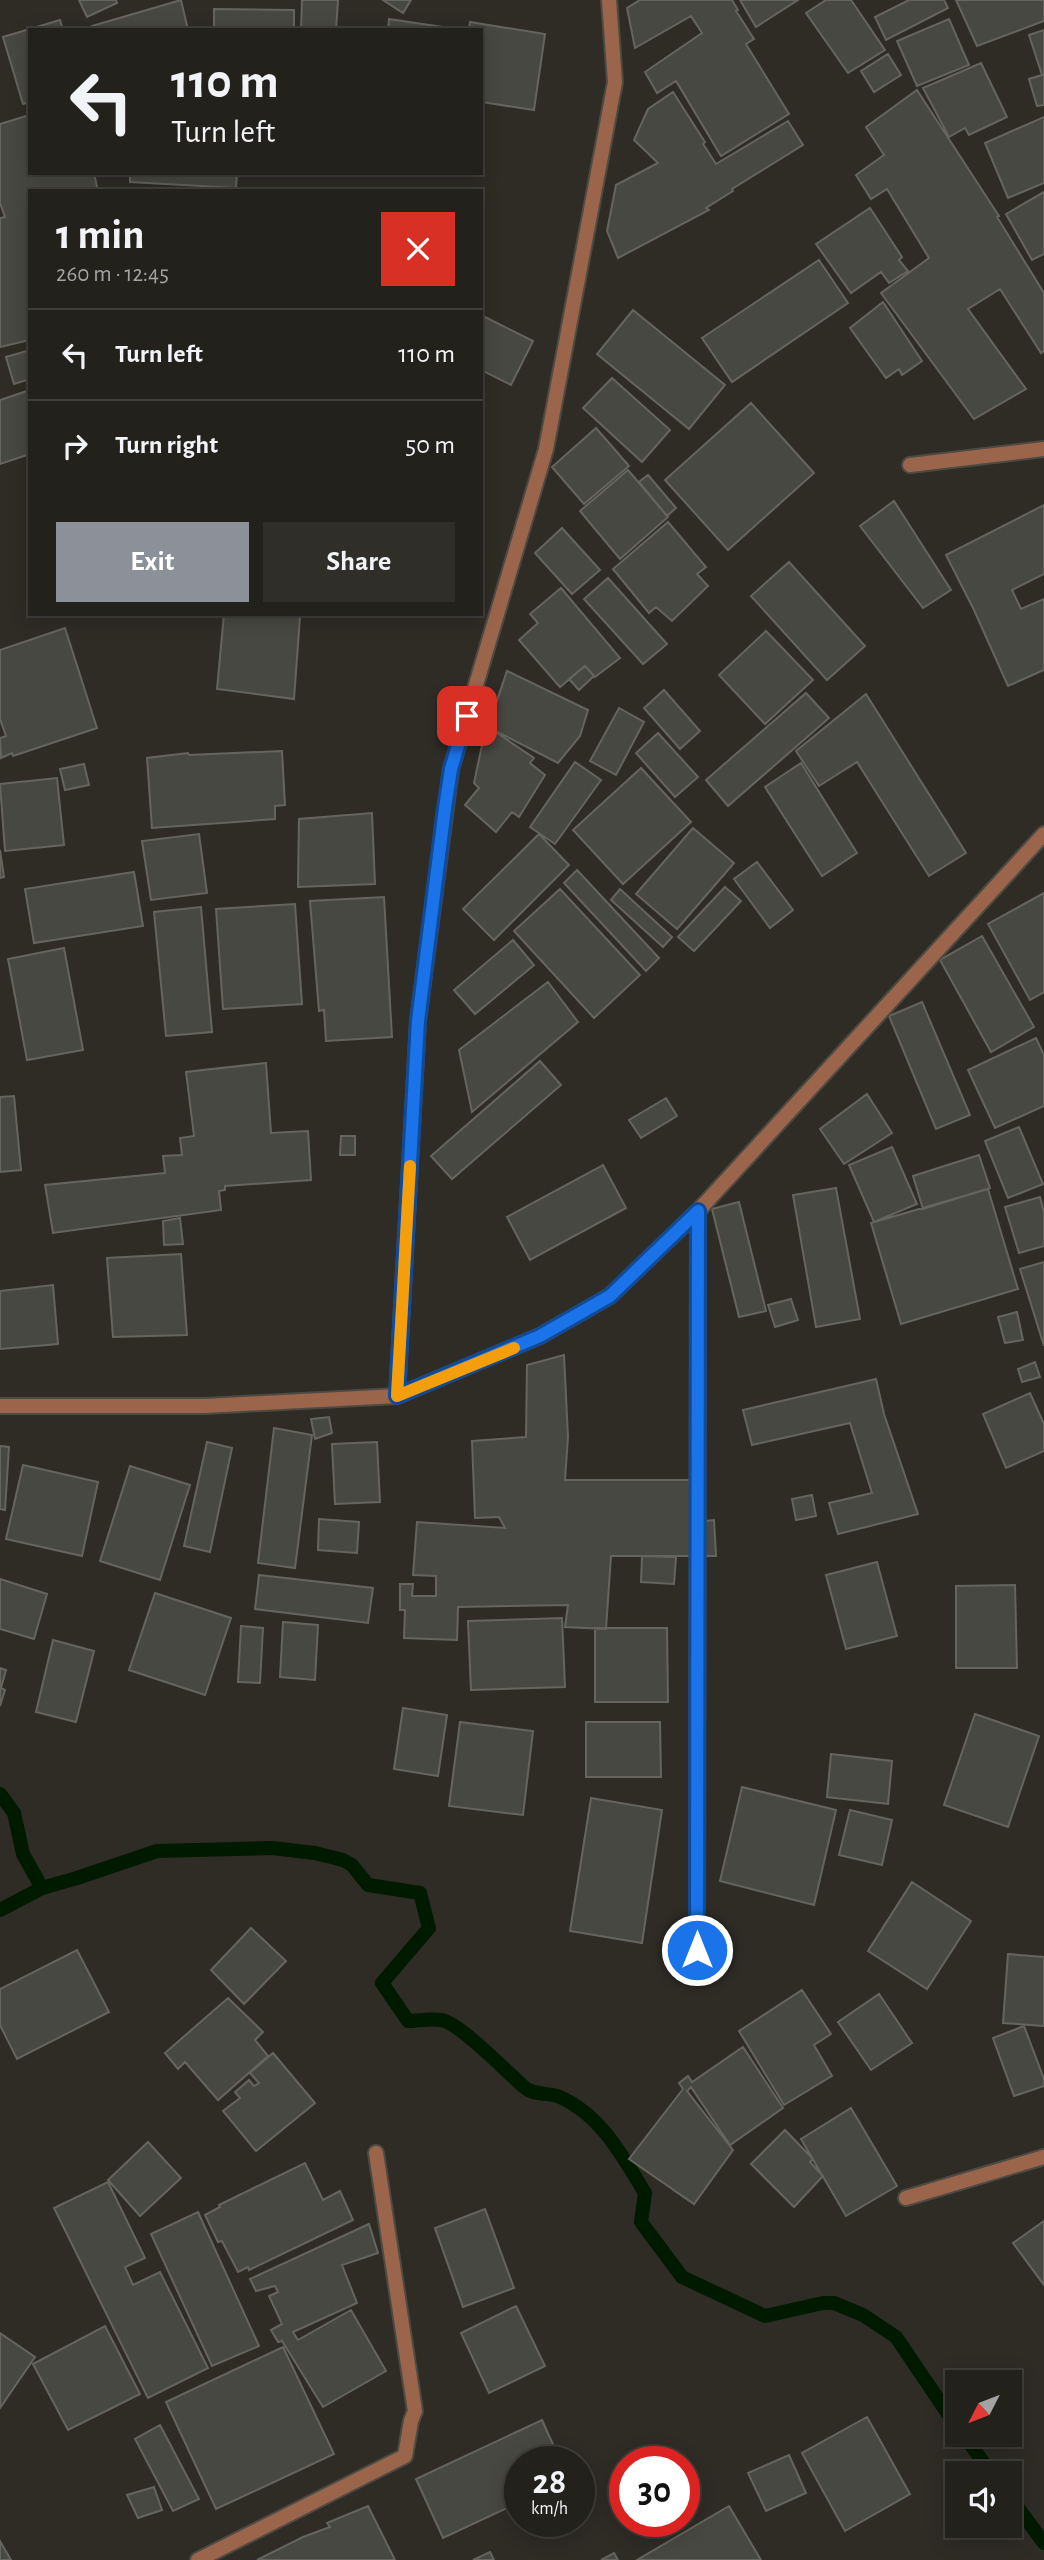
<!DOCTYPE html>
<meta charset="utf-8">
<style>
:root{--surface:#23211c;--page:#2f2e29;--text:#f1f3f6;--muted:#a3a3a3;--line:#403e3b;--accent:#8c9099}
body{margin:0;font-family:"Alegreya Sans",sans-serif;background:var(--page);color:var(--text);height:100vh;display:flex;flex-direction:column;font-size:26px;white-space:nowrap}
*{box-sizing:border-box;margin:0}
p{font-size:23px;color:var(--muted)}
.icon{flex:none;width:38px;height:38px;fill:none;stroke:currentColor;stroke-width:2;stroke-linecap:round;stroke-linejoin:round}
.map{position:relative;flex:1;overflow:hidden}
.details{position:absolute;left:28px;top:189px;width:455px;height:427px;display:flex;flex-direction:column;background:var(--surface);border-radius:0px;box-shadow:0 4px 18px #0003,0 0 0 2px var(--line)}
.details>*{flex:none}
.banner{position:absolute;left:28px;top:28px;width:455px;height:147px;border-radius:0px;box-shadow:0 4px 18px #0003,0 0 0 2px var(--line);background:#23211c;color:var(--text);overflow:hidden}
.needle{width:46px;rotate:228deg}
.buttons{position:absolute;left:945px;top:2370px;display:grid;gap:14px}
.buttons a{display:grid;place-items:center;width:77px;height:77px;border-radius:0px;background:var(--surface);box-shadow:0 4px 18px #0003,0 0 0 2px var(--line);font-size:35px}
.speed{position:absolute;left:504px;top:2446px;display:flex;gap:14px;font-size:35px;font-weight:700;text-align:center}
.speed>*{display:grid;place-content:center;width:91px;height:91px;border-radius:50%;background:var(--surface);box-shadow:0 4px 18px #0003,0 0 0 2px var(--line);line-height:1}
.speed small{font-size:18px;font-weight:400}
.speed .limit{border:10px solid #d22;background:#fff;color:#111}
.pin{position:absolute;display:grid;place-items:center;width:60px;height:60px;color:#fff;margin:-30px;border-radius:14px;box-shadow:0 4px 10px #0006}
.me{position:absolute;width:77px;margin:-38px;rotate:0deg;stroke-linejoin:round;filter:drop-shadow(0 0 5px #0008)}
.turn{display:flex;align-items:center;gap:24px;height:147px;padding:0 28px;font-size:32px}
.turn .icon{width:91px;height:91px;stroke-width:2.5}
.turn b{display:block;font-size:49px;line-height:60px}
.round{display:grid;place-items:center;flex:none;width:74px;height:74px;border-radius:0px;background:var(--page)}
.headline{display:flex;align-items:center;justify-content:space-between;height:119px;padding:0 28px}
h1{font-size:42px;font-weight:700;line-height:52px}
.button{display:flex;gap:14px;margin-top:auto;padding:14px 28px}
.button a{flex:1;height:80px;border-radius:0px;background:var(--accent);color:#fff;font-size:28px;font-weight:700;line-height:80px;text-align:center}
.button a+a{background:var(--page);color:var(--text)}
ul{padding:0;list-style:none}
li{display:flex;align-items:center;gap:21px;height:91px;padding:0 28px;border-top:2px solid var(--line)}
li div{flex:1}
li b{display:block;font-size:26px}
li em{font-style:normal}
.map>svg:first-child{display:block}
</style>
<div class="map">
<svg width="1044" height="2560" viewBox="0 0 1044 2560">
<rect width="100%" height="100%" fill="#2f2c26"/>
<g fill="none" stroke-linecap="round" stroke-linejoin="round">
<path stroke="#001a00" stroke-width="14" d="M 0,1794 L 14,1813 L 23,1854 L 42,1888
M 0,1910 L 42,1888 L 77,1878 L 157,1851 L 272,1848 L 315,1853 L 343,1860 L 352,1865 L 368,1885 L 420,1893 L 429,1928 L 382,1983 L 408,2021 C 418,2021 430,2018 441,2020 C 459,2022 508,2073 524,2087 C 534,2096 549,2092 560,2097 C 601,2115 623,2157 645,2193 L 641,2222 L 682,2277 L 765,2316 L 823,2303 L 834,2303 L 863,2315 L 896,2337 L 957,2427
M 963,2434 L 991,2473
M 1010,2497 L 1044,2543"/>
</g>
<path fill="#474841" stroke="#65655e" stroke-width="2" d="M 79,0 L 116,0 L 117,3 L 87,17 Z
M 181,0 L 188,30 L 93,30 L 92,26 Z
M 302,0 L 338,0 L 336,30 L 301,30 Z
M 383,0 L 411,0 L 403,13 Z
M 640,0 L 732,0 L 738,10 L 736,11 L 754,39 L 746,44 L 789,114 L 721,156 L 676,81 L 657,93 L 645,72 L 702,33 L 691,16 L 635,48 L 627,8 Z
M 740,0 L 798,0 L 756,27 Z
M 826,0 L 851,0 L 885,50 L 848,73 L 806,13 Z
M 909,0 L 944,0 L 948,8 L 886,40 L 875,17 Z
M 956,0 L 1044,0 L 1044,21 L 977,46 Z
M 214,9 L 294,10 L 294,30 L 214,30 Z
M 389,19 L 457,29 L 457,30 L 388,30 Z
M 949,19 L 969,65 L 917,86 L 897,41 Z
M 60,20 L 63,30 L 30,30 L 30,102 L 23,104 L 3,37 Z
M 470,22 L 545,34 L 534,110 L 481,102 L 481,30 L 469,30 Z
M 1044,30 L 1044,105 L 1037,106 L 1029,79 L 1042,75 L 1029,35 Z
M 888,54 L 901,75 L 874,92 L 861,71 Z
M 981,63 L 1007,117 L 969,135 L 965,128 L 949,137 L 923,88 Z
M 917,90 L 999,216 L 997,217 L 1044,293 L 1044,351 L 1041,353 L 1000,289 L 968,309 L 1026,389 L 974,419 L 881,293 L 929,258 L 887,189 L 871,199 L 856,175 L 884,155 L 866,127 Z
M 673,92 L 705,142 L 703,144 L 716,164 L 788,121 L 803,145 L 732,189 L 733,191 L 706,208 L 709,210 L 618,258 L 607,231 L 616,185 L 658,163 L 634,140 L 648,109 Z
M 29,115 L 30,173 L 49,173 L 50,176 L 64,173 L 94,173 L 98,191 L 30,191 L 30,340 L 0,347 L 0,218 L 5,217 L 0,203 L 0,124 Z
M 1044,117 L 1044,183 L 1008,198 L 985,143 Z
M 130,173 L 237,173 L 236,188 L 130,182 Z
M 1044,192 L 1044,254 L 1032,260 L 1006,214 Z
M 870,208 L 902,257 L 899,260 L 908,271 L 889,283 L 881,272 L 851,293 L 816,244 Z
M 819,260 L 848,303 L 732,382 L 702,338 Z
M 883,302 L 922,361 L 902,375 L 899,369 L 886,378 L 850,328 Z
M 633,310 L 725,385 L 689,429 L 597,354 Z
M 481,315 L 533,341 L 511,385 L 481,370 Z
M 30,350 L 30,379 L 14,384 L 6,357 Z
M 612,378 L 670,430 L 642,462 L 583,408 Z
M 30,390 L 30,454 L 0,464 L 0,400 Z
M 751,403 L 814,473 L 728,550 L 665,480 Z
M 596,428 L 629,466 L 584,504 L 552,467 Z
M 628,470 L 668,517 L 620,559 L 580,511 Z
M 648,475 L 676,508 L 667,516 L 639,482 Z
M 894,501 L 951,590 L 923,608 L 860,526 Z
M 1044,505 L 1044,574 L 1012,590 L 1021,609 L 1044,599 L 1044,670 L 1008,686 L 974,610 L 946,555 Z
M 668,522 L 706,567 L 697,574 L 708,586 L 672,621 L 656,607 L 649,613 L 613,569 Z
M 562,528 L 600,570 L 572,594 L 535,553 Z
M 789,562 L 865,646 L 827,680 L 751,596 Z
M 608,578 L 667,644 L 643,664 L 584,599 Z
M 561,588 L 620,658 L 595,677 L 585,666 L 560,687 L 519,640 L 538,623 L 530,614 Z
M 224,614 L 271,614 L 300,617 L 294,699 L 217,689 Z
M 65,628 L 97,728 L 13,756 L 12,753 L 1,758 L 0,738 L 6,736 L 0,719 L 0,650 Z
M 766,631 L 813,680 L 765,724 L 719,675 Z
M 585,666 L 594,676 L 579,690 L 569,679 Z
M 507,671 L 588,710 L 580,736 L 558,763 L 488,727 Z
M 664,690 L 700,731 L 680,749 L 644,708 Z
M 806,693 L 829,718 L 728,806 L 706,780 Z
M 866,694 L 966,853 L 929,876 L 857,762 L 819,786 L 796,751 Z
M 619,708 L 644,722 L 616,775 L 590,761 Z
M 491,729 L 534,758 L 530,763 L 545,775 L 519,817 L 512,812 L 496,832 L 465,805 L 479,788 L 474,783 L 485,731 L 488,734 Z
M 658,733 L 698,777 L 675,797 L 636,753 Z
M 282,751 L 285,805 L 275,806 L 275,819 L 152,828 L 147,758 L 188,753 L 189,755 Z
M 575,762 L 601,780 L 555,844 L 530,827 Z
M 801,763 L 857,853 L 822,876 L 765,787 Z
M 84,764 L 89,785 L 65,790 L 60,769 Z
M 641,768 L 691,822 L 623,884 L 573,830 Z
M 57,778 L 64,845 L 5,851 L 0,784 Z
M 372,813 L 375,884 L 298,887 L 299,819 Z
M 693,828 L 734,863 L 677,929 L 636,894 Z
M 199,834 L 207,893 L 151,900 L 142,841 Z
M 539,834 L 569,865 L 494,940 L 463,909 Z
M 0,850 L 4,877 L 0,878 Z
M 757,862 L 793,910 L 770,928 L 734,879 Z
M 577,870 L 659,958 L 646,971 L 564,883 Z
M 134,872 L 143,926 L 34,943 L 25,889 Z
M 725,887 L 741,901 L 694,951 L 678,937 Z
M 560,889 L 640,975 L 594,1018 L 514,931 Z
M 620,889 L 672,937 L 663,947 L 611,900 Z
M 1044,893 L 1044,992 L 1030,1000 L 988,924 Z
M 384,897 L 392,1037 L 326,1041 L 324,1010 L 319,1011 L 310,901 Z
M 295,904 L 302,1004 L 223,1009 L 216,909 Z
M 201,907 L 212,1032 L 166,1036 L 154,912 Z
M 982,936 L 1034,1027 L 991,1052 L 940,960 Z
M 513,940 L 534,965 L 475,1014 L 454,990 Z
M 64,948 L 83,1050 L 27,1060 L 8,959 Z
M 548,982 L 578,1022 L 472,1112 L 459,1050 Z
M 922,1002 L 970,1115 L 936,1129 L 889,1016 Z
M 1036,1038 L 1044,1055 L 1044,1106 L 995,1128 L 968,1070 Z
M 540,1061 L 561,1085 L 452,1179 L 431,1156 Z
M 266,1063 L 271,1133 L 308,1131 L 311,1180 L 225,1186 L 225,1190 L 219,1191 L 221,1210 L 53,1233 L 45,1185 L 165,1173 L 163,1156 L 182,1155 L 180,1138 L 194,1136 L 186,1072 Z
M 867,1094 L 892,1133 L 844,1164 L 820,1129 Z
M 14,1096 L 21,1170 L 0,1172 L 0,1097 Z
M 666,1098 L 677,1116 L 641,1138 L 629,1120 Z
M 1019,1127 L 1043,1184 L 1008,1198 L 985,1141 Z
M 341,1136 L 355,1136 L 355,1155 L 340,1155 Z
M 892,1147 L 917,1204 L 874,1222 L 849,1165 Z
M 979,1155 L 990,1188 L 923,1209 L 913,1176 Z
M 603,1165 L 626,1208 L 530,1260 L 507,1217 Z
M 836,1188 L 860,1319 L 816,1327 L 793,1195 Z
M 988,1189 L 1018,1289 L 901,1324 L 871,1223 Z
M 1040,1197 L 1044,1212 L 1044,1246 L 1019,1253 L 1005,1207 Z
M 739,1202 L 766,1311 L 739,1317 L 712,1209 Z
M 180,1218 L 183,1244 L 164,1245 L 163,1221 Z
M 181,1254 L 187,1335 L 113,1337 L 107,1258 Z
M 1044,1262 L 1044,1346 L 1020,1269 Z
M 53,1285 L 58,1344 L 0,1349 L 0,1291 Z
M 791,1299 L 798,1320 L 775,1327 L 768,1305 Z
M 1017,1312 L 1023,1340 L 1005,1343 L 998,1317 Z
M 564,1355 L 568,1437 L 565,1480 L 691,1480 L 691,1522 L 714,1520 L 716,1556 L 611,1556 L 606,1629 L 565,1627 L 568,1605 L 458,1607 L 457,1640 L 404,1638 L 405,1610 L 400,1610 L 400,1584 L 413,1584 L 412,1596 L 436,1596 L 436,1576 L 413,1575 L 417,1522 L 505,1528 L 499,1517 L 475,1518 L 472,1441 L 526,1437 L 527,1365 Z
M 1035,1362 L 1040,1377 L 1022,1382 L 1018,1369 Z
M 876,1379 L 884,1414 L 918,1514 L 838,1534 L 829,1503 L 872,1493 L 850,1423 L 752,1445 L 743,1410 Z
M 1030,1393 L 1044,1424 L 1044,1451 L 1006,1468 L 983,1414 Z
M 329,1417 L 332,1433 L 315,1439 L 311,1419 Z
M 274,1428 L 312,1435 L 295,1568 L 258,1563 Z
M 207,1442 L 232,1448 L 210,1552 L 184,1546 Z
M 377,1442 L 380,1502 L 335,1504 L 332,1444 Z
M 0,1446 L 9,1447 L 5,1510 L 0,1509 Z
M 23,1465 L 98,1482 L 82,1556 L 6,1539 Z
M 130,1466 L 190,1485 L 160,1580 L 100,1561 Z
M 812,1495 L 816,1516 L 796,1520 L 792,1499 Z
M 319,1519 L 359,1522 L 357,1553 L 318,1550 Z
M 642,1556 L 676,1557 L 674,1584 L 641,1582 Z
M 877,1562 L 897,1636 L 846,1649 L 826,1575 Z
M 259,1575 L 373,1588 L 368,1623 L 255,1609 Z
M 0,1579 L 47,1594 L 34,1639 L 0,1629 Z
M 1015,1585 L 1017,1668 L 956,1668 L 956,1586 Z
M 155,1593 L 231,1618 L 205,1695 L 129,1670 Z
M 562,1618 L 565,1687 L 471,1690 L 468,1621 Z
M 283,1622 L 318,1625 L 315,1680 L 280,1677 Z
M 241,1626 L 263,1628 L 260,1683 L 238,1682 Z
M 595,1628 L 667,1628 L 668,1702 L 595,1702 Z
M 53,1640 L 94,1651 L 76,1722 L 36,1712 Z
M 0,1668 L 6,1670 L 1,1688 L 5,1690 L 0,1706 Z
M 403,1708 L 447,1715 L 438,1776 L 394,1769 Z
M 975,1714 L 1039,1736 L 1008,1827 L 944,1805 Z
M 460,1722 L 533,1731 L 523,1815 L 449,1806 Z
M 586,1722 L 660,1722 L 661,1777 L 586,1777 Z
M 831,1754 L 892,1761 L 888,1804 L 827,1797 Z
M 742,1787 L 836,1810 L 814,1905 L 720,1881 Z
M 591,1798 L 662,1810 L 642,1943 L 570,1931 Z
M 850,1810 L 892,1820 L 882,1865 L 839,1855 Z
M 912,1882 L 971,1921 L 927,1989 L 868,1951 Z
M 251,1928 L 286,1961 L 244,2004 L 211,1970 Z
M 77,1950 L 109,2012 L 17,2059 L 0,2025 L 0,1989 Z
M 1008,1954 L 1044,1957 L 1044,2026 L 1003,2023 Z
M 802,1990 L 831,2034 L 814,2045 L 832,2076 L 784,2105 L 739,2031 Z
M 879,1994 L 912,2043 L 871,2070 L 838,2022 Z
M 228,1998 L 263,2032 L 255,2040 L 268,2056 L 218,2100 L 185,2062 L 178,2069 L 165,2053 Z
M 1024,2026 L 1044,2079 L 1044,2086 L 1014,2096 L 993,2038 Z
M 743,2047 L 783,2108 L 730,2145 L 691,2087 L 687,2091 L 733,2150 L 694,2204 L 629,2159 L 683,2089 L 679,2083 L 688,2076 L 692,2082 Z
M 273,2053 L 315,2103 L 256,2151 L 223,2111 L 240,2098 L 235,2092 L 249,2080 L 254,2086 L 259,2083 L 250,2073 Z
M 851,2108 L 897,2186 L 846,2216 L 801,2139 Z
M 785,2130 L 813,2159 L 810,2162 L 823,2176 L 794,2207 L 751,2164 Z
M 148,2142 L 181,2178 L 140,2216 L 108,2180 Z
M 305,2163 L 323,2200 L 340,2191 L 353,2220 L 249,2270 L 248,2267 L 238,2272 L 222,2241 L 218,2242 L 205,2215 L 220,2207 L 219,2205 Z
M 108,2182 L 145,2258 L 125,2267 L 133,2285 L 160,2272 L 208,2368 L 148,2398 L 54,2208 Z
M 485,2209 L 514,2288 L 463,2307 L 435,2228 Z
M 198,2212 L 259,2346 L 212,2366 L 151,2234 Z
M 1044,2221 L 1044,2285 L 1013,2243 Z
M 369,2224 L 378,2253 L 342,2265 L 357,2303 L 293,2332 L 298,2340 L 351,2310 L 386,2371 L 323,2407 L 282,2341 L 278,2342 L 271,2330 L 282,2324 L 269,2296 L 278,2292 L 275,2286 L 256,2291 L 250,2279 Z
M 516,2306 L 545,2366 L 489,2393 L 461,2333 Z
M 105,2326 L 140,2394 L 68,2430 L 33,2364 Z
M 0,2333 L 35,2357 L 0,2408 Z
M 283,2347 L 334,2454 L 216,2509 L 166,2402 Z
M 867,2417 L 910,2494 L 845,2531 L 802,2453 Z
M 542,2420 L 561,2462 L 520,2462 L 520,2502 L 443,2538 L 416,2479 Z
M 160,2425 L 199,2499 L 173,2511 L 135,2439 Z
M 789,2455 L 806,2493 L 766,2511 L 748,2473 Z
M 154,2487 L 162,2510 L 138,2518 L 127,2495 Z
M 368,2506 L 395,2560 L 257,2560 L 303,2537 L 330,2527 L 327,2523 Z
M 729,2506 L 761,2560 L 637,2560 Z
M 0,2541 L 11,2560 L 0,2560 Z
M 490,2552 L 494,2560 L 473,2560 Z
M 614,2553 L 618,2560 L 601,2560 Z"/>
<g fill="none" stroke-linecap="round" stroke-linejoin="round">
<g stroke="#4d4a44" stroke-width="18">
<path id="minor" d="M 910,465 L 1044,449
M 397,1396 L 418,1021 L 451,769 L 546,449 L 615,82 L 609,0
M 0,1406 L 205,1406 L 397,1396 L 540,1336 L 610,1296 L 698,1211 L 1044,834
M 697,1950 L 698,1211
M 906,2198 L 1044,2157
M 198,2560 L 405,2456 L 411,2421 L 415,2411 L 376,2153"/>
</g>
<use href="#minor" stroke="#9b654b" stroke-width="14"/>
</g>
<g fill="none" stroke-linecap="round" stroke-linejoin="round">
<g stroke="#114b97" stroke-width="18">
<path id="route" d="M 467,716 L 451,769 L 445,808 L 418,1021 L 397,1396 L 540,1336 L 610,1296 L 698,1211 L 697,1950"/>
</g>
<use href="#route" stroke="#1a73e8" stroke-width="12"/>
<path stroke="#f59e0b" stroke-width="12" d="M 410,1166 L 397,1396 L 514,1348"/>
</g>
</svg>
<div class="buttons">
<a><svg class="needle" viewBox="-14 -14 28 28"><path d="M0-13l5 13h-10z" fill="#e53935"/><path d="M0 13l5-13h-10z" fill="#a3a3a3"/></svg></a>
<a><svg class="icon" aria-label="sound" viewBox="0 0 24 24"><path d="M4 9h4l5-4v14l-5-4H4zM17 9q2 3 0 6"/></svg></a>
</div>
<div class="speed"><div>28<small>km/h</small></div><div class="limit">30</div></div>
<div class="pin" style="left:467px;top:716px;background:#d93025"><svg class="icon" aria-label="arrive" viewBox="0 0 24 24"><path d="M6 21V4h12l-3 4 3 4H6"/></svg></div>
<svg class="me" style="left:697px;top:1950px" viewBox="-20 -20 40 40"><circle r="17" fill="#1a73e8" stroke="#fff" stroke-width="3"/><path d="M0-11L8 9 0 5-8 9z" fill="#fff"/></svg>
<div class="banner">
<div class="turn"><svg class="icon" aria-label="left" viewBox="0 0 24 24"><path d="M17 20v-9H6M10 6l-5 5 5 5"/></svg><div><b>110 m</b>Turn left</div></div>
</div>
<section class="details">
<div class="headline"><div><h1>1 min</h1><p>260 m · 12:45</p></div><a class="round" style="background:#d93025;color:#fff"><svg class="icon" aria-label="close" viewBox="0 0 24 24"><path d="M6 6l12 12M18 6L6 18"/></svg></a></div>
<ul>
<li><svg class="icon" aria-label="left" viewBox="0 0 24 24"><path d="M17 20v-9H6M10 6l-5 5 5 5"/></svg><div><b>Turn left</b></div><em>110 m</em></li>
<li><svg class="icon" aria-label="right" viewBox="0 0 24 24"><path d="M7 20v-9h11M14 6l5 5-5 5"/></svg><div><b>Turn right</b></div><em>50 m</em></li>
</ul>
<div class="button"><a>Exit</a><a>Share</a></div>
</section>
</div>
